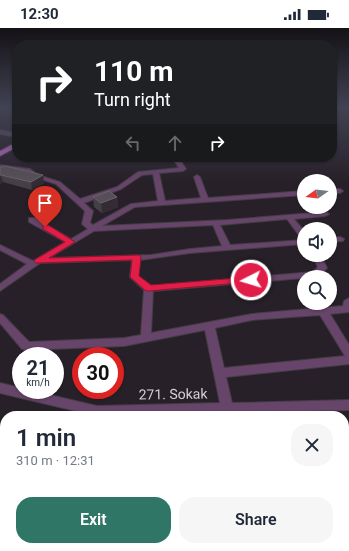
<!DOCTYPE html>
<meta charset="utf-8">
<style>
:root{--surface:#fff;--page:#f6f6f7;--text:#1f2937;--muted:#747a83;--accent:#2f7666}
body{margin:0;font-family:Roboto,sans-serif;background:var(--page);color:var(--text);height:100vh;display:flex;flex-direction:column;font-size:15px;white-space:nowrap}
*{box-sizing:border-box;margin:0}
p{font-size:13px;color:var(--muted)}
.icon{flex:none;width:22px;height:22px;fill:none;stroke:currentColor;stroke-width:2;stroke-linecap:round;stroke-linejoin:round}
.map{position:relative;flex:1;overflow:hidden}
.panel{position:absolute;left:0px;top:383px;width:349px;height:140px;display:flex;flex-direction:column;background:var(--surface);border-radius:16px 16px 0 0;box-shadow:0 1px 3px #0004}
.panel>*{flex:none}
.top-card{position:absolute;left:12px;top:12px;width:325px;height:122px;border-radius:16px;box-shadow:0 1px 3px #0004;background:#202124;color:#fff;overflow:hidden}
.needle{width:26px;rotate:256deg}
.tools{position:absolute;left:297px;top:146px;display:grid;gap:8px}
.tools a{display:grid;place-items:center;width:40px;height:40px;border-radius:50%;background:var(--surface);box-shadow:0 1px 3px #0004;font-size:20px}
.speed{position:absolute;left:12px;top:319px;display:flex;gap:8px;font-size:20px;font-weight:700;text-align:center}
.speed>*{display:grid;place-content:center;width:52px;height:52px;border-radius:50%;background:var(--surface);box-shadow:0 1px 3px #0004;line-height:1}
.speed small{font-size:10px;font-weight:400}
.speed .limit{border:6px solid #d22;background:#fff;color:#111}
.pin{position:absolute;display:grid;place-items:center;width:34px;height:34px;color:#fff;margin:-41px -17px;border-radius:50% 50% 50% 0;rotate:-45deg;box-shadow:0 0 4px #0007}
.pin .icon{rotate:45deg}
.me{position:absolute;width:44px;margin:-22px;rotate:265deg;stroke-linejoin:round;filter:drop-shadow(0 0 3px #0008)}
.turn{display:flex;align-items:center;gap:14px;height:84px;padding:0 16px;font-size:18px}
.turn .icon{width:52px;height:52px;stroke-width:2.5}
.turn b{display:block;font-size:28px;line-height:34px}
.lanes{display:flex;align-items:center;height:38px;padding:0 16px;background:#0003;justify-content:center;gap:20px;direction:ltr}
.lanes .off{opacity:.35}
.round{display:grid;place-items:center;flex:none;width:42px;height:42px;border-radius:16px;background:var(--page)}
.headline{display:flex;align-items:center;justify-content:space-between;height:68px;padding:0 16px}
h1{font-size:24px;font-weight:600;line-height:30px}
.action{display:flex;gap:8px;margin-top:auto;padding:8px 16px}
.action a{flex:1;height:46px;border-radius:16px;background:var(--accent);color:#fff;font-size:16px;font-weight:600;line-height:46px;text-align:center}
.action a+a{background:var(--page);color:var(--text)}
.status{display:flex;justify-content:space-between;align-items:center;height:28px;padding:0 20px;background:var(--surface);direction:ltr}
.status svg{height:11px;fill:currentColor}
.map>svg:first-child{display:block}
</style>
<div class="status"><b>12:30</b><svg viewBox="0 0 49 12"><path d="M0 12V9h3v3zM5 12V6h3v6zM10 12V3h3v9zM15 12V0h3v12zM26 1h20v11H26zM47 4h2v5h-2z"/></svg></div>
<div class="map">
<svg width="349" height="523" viewBox="0 0 349 523">
<rect width="100%" height="100%" fill="#272028"/>
<g fill="none" stroke-linecap="round" stroke-linejoin="round">
<g stroke="#433c44" stroke-width="2">
<path id="minor" d="M 0,102 L 17,105 L 17,109 L 0,106 Z
M 172,129 L 178,129 L 186,141 L 183,143 L 159,145 L 165,173 L 201,170 L 194,149 L 197,147 L 200,149 L 208,170 L 304,163 L 304,167 L 135,179 L 102,198 L 227,192 L 325,184 L 329,186 L 325,188 L 294,191 L 304,203 L 304,210 L 301,210 L 287,191 L 220,197 L 230,217 L 304,212 L 304,216 L 190,225 L 140,232 L 138,248 L 151,258 L 313,244 L 318,239 L 312,227 L 320,227 L 327,240 L 318,248 L 315,249 L 153,263 L 151,305 L 252,286 L 343,278 L 344,273 L 349,270 L 349,284 L 330,286 L 349,317 L 349,336 L 226,349 L 232,375 L 349,372 L 349,382 L 97,388 L 0,365 L 0,355 L 21,360 L 21,362 L 29,362 L 97,378 L 220,375 L 205,302 L 124,318 L 26,322 L 22,321 L 0,295 L 0,286 L 3,287 L 29,314 L 124,310 L 141,307 L 144,262 L 130,249 L 132,232 L 40,235 L 0,263 L 0,256 L 27,236 L 0,222 L 0,217 L 33,233 L 65,214 L 29,194 L 29,190 L 35,190 L 71,211 L 88,201 L 82,196 L 85,183 L 56,156 L 34,149 L 26,144 L 0,141 L 0,137 L 30,141 L 38,147 L 60,154 L 80,171 L 117,159 L 138,144 L 179,140 ZM 153,146 L 158,173 L 131,176 L 93,197 L 90,195 L 93,183 L 84,175 L 121,161 L 142,147 ZM 213,197 L 222,218 L 190,221 L 151,227 L 49,230 L 94,203 ZM 320,287 L 345,328 L 224,340 L 215,300 L 252,292 Z
M 330,161 L 340,161 L 343,163 L 340,165 L 330,165 Z
M 340,209 L 344,211 L 343,213 L 330,214 L 330,210 Z
M 344,452 L 349,452 L 349,466 L 344,466 Z
M 5,494 L 5,508 L 0,510 L 0,496 Z
M 111,518 L 127,518 L 127,523 L 111,523 Z"/>
</g>
<g stroke="#433c44" stroke-width="2">
<path id="trunk" d="M 17,114 L 17,119 L 0,128 L 0,123 Z"/>
</g>
<use href="#minor" fill="#67446a" fill-rule="evenodd"/>
<use href="#trunk" fill="#b666bf" fill-rule="evenodd"/>
</g>
<path fill="#473f48" d="M 0,140 L 43,147 L 44,155 L 32,162 L 3,154 L 0,156 Z
M 93,169 L 117,169 L 118,179 L 102,185 L 94,179 Z"/>
<path fill="#342c35" d="M 0,147 L 1,147 L 3,154 L 0,156 Z
M 43,147 L 44,155 L 32,162 L 31,154 Z
M 117,169 L 118,179 L 102,185 L 101,175 Z"/>
<path fill="#564f57" stroke="#6a636b" d="M 5,138 L 43,147 L 31,154 L 1,147 L 0,147 L 0,140 Z
M 109,163 L 117,169 L 101,175 L 93,169 Z"/>
<linearGradient id="sky" x2="0" y2="1"><stop stop-color="#151216"/><stop offset="0.52" stop-color="#414253"/><stop offset="1" stop-color="#414253" stop-opacity="0"/></linearGradient>
<rect width="349" height="153" fill="url(#sky)"/>
<path fill="#e11d48" stroke="#92132f" d="M 43,197 L 48,197 L 75,214 L 49,230 L 139,227 L 141,229 L 139,248 L 151,257 L 251,249 L 256,252 L 251,254 L 149,263 L 146,263 L 130,249 L 132,232 L 36,235 L 34,233 L 36,231 L 65,214 L 43,201 Z"/>
<g text-anchor="middle" dominant-baseline="central" stroke-width="4" stroke-linejoin="round" paint-order="stroke">
<g font-size="14" fill="#d5d0d5" stroke="#272028">
<text transform="translate(173 366) rotate(-1)">271. Sokak</text>
</g>
</g>
</svg>
<div class="tools">
<a><svg class="needle" viewBox="-14 -14 28 28"><path d="M0-13l5 13h-10z" fill="#e53935"/><path d="M0 13l5-13h-10z" fill="#747a83"/></svg></a>
<a><svg class="icon" aria-label="sound" viewBox="0 0 24 24"><path d="M4 9h4l5-4v14l-5-4H4zM17 9q2 3 0 6"/></svg></a>
<a><svg class="icon" aria-label="search" viewBox="0 0 24 24"><circle cx="10" cy="10" r="6"/><path d="M15 15l6 6"/></svg></a>
</div>
<div class="speed"><div>21<small>km/h</small></div><div class="limit">30</div></div>
<div class="pin" style="left:45px;top:199px;background:#d93025"><svg class="icon" aria-label="arrive" viewBox="0 0 24 24"><path d="M6 21V4h12l-3 4 3 4H6"/></svg></div>
<svg class="me" style="left:251px;top:252px" viewBox="-20 -20 40 40"><circle r="17" fill="#e11d48" stroke="#fff" stroke-width="3"/><path d="M0-11L8 9 0 5-8 9z" fill="#fff"/></svg>
<div class="top-card">
<div class="turn"><svg class="icon" aria-label="right" viewBox="0 0 24 24"><path d="M7 20v-9h11M14 6l5 5-5 5"/></svg><div><b>110 m</b>Turn right</div></div>
<div class="lanes"><svg class="icon off" aria-label="left" viewBox="0 0 24 24"><path d="M17 20v-9H6M10 6l-5 5 5 5"/></svg><svg class="icon off" aria-label="ahead" viewBox="0 0 24 24"><path d="M12 20V5M6 11l6-6 6 6"/></svg><svg class="icon" aria-label="right" viewBox="0 0 24 24"><path d="M7 20v-9h11M14 6l5 5-5 5"/></svg></div>
</div>
<section class="panel">
<div class="headline"><div><h1>1 min</h1><p>310 m · 12:31</p></div><a class="round"><svg class="icon" aria-label="close" viewBox="0 0 24 24"><path d="M6 6l12 12M18 6L6 18"/></svg></a></div>
<div class="action"><a>Exit</a><a>Share</a></div>
</section>
</div>
